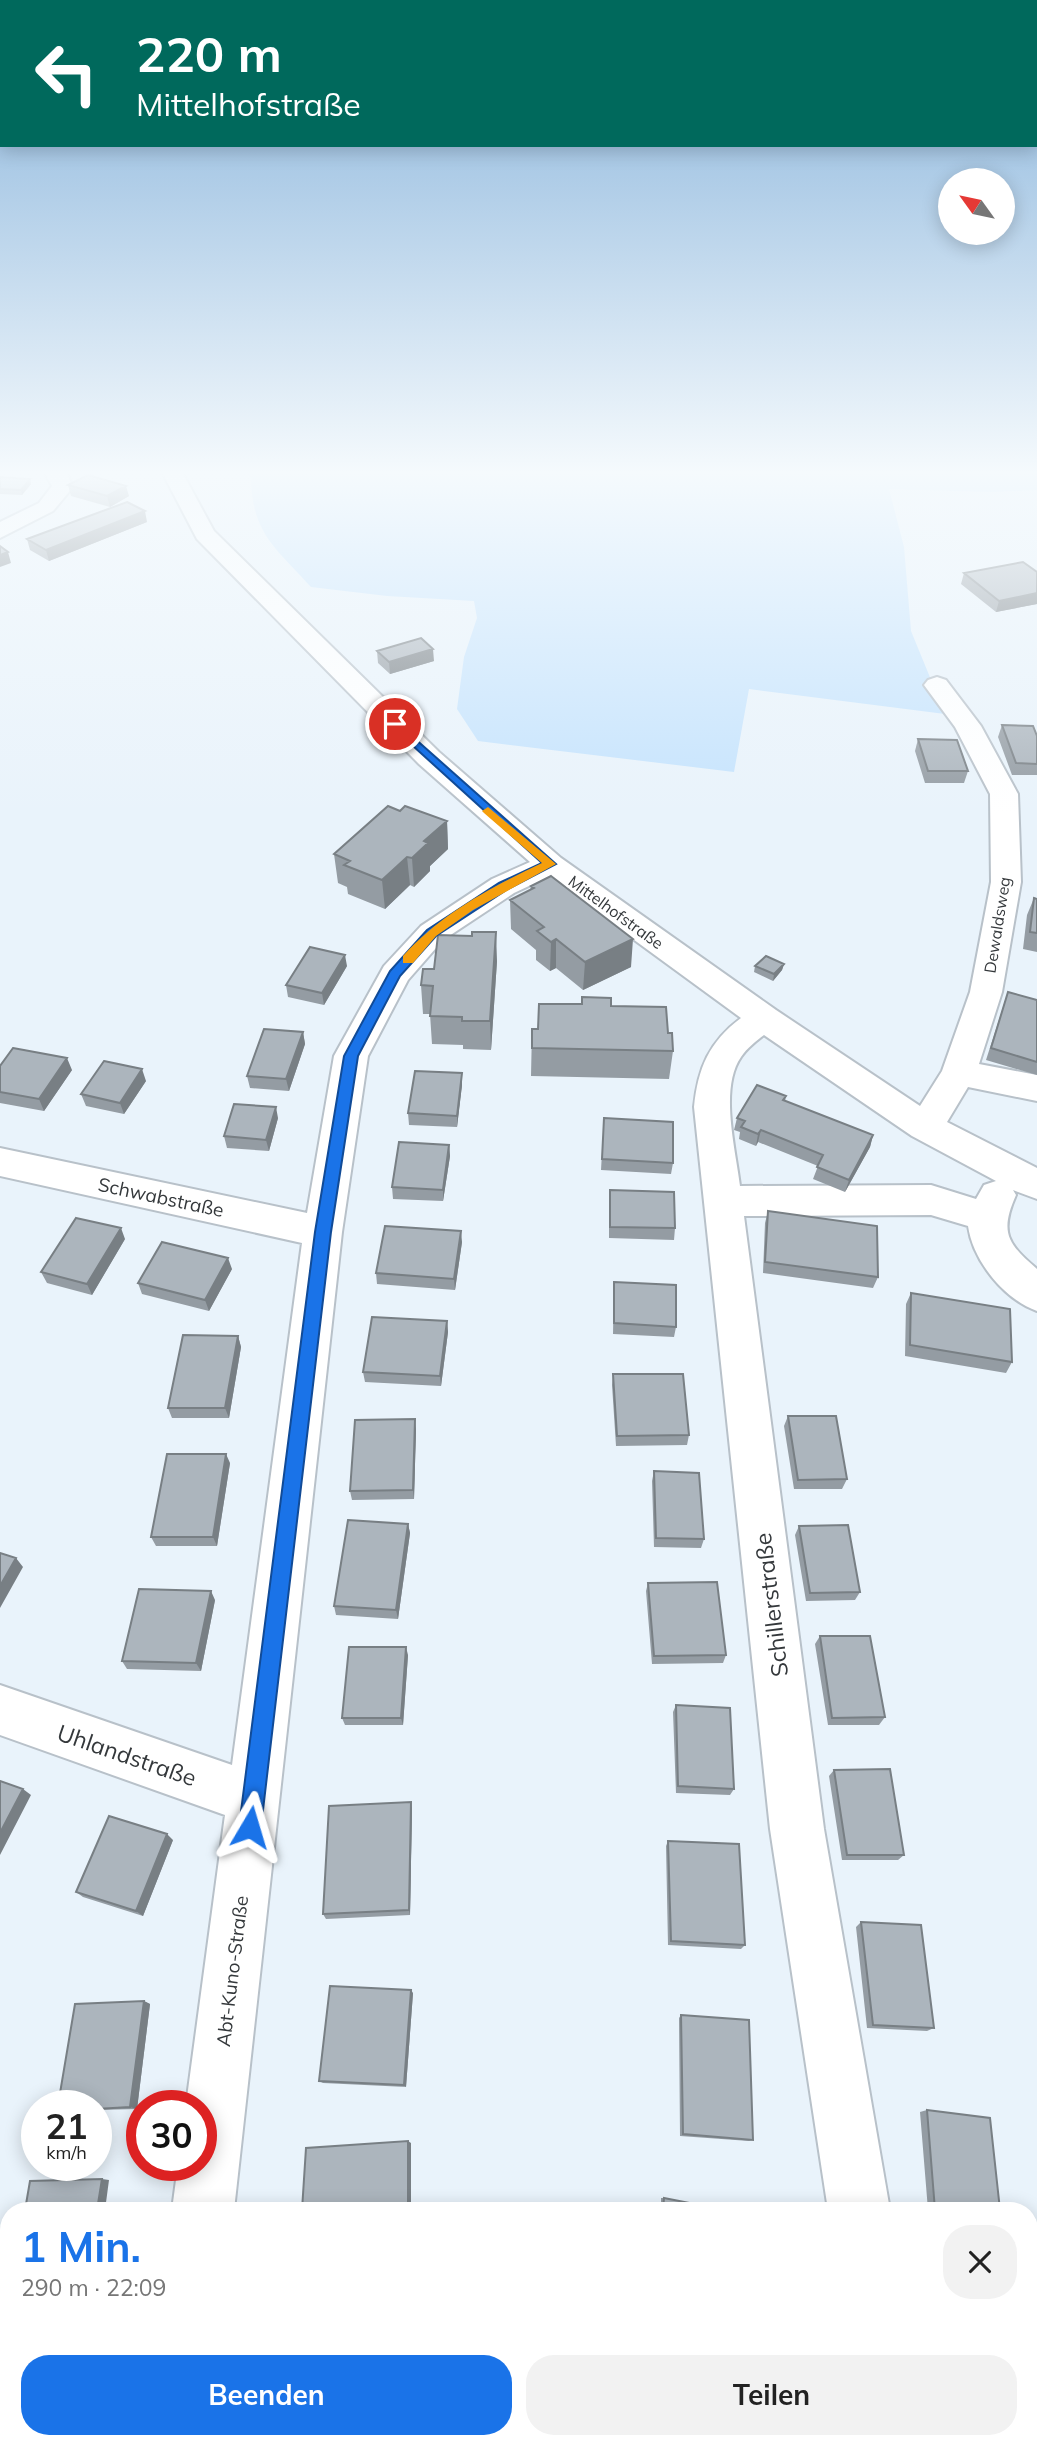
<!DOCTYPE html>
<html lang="de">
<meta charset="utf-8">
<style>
:root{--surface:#fff;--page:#f2f2f2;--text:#222;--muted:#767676;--accent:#1a73e8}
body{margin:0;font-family:Mulish,sans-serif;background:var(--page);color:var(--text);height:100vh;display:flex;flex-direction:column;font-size:26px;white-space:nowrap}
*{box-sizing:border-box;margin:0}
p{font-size:23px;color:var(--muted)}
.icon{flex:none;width:38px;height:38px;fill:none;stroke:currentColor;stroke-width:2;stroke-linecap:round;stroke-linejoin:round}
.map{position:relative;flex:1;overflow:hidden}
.details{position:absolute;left:0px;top:2202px;width:1038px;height:247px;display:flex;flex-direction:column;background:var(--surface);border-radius:28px 28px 0 0;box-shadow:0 4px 18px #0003}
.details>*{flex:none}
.banner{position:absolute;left:0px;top:0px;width:1038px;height:147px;box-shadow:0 4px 18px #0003;background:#00695c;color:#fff;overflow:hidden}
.needle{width:46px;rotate:303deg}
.fabs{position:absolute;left:938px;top:168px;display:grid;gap:14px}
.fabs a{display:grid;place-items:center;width:77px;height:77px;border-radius:50%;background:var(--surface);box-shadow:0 4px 18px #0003;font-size:35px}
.speed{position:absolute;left:21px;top:2090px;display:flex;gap:14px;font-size:35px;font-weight:700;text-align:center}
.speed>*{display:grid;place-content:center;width:91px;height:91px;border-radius:50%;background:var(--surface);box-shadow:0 4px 18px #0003;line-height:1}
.speed small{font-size:18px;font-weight:400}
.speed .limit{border:10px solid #d22;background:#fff;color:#111}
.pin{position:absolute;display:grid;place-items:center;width:60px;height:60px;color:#fff;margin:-30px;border:4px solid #fff;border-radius:50%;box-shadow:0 2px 7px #0007}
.me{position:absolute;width:77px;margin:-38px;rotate:7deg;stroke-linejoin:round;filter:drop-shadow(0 0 5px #0008)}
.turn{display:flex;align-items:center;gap:24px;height:147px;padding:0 21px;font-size:32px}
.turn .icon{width:91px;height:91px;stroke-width:2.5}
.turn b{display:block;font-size:49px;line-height:60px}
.round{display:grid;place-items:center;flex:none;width:74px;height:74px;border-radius:28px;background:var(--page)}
.head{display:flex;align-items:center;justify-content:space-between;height:119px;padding:0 21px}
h1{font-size:42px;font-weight:700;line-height:52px;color:var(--accent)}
.action{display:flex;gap:14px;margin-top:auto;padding:14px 21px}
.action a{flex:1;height:80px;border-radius:28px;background:var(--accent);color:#fff;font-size:28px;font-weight:700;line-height:80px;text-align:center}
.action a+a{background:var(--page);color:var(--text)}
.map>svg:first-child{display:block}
</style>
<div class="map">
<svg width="1037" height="2447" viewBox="0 0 1037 2447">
<rect width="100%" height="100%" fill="#e9f3fb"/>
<path fill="#c5e3fd" d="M 244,472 L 1037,472 L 1037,490 L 992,492 L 889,489 L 904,547 L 911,631 L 945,714 L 749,689 L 734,772 L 478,741 L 457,709 L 464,657 L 477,618 L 474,601 L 387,596 L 311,587 C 276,548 252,534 251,478 Z"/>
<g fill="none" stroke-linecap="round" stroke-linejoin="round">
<g stroke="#b8c1c9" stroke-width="4">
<path id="minor" d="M 44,472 L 66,472 L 73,487 L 53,511 L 0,538 L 0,522 L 39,503 L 52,486 Z
M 162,472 L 182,472 L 214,531 L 439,752 L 561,858 L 776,1010 L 920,1106 L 942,1071 L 970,992 L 991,882 L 990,794 L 955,727 L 924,685 L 928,680 L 937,677 L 946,680 L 981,726 L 1018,794 L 1021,882 L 1002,992 L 979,1064 L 1037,1075 L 1037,1101 L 968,1087 L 947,1122 L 1037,1168 L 1037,1199 L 1013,1190 L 1016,1195 C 999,1233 1008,1244 1037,1269 L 1037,1311 C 1004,1299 973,1261 968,1226 L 931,1215 L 744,1216 L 824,1829 L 890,2210 L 828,2210 L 770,1829 L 694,1107 C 698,1068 709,1042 741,1018 L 548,877 L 514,893 L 443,940 L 408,980 L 368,1056 L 342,1232 L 234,2210 L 172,2210 L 178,2165 L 201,2165 L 201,2105 L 186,2105 L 225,1815 L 0,1735 L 0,1685 L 232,1765 L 302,1243 L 0,1176 L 0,1148 L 307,1213 L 334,1056 L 384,966 L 421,926 L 492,879 L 530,862 L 419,764 L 197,539 ZM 764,1035 L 912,1136 L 996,1181 L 984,1185 L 976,1199 L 931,1185 L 740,1186 C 736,1151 719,1088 741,1057 C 747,1048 756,1041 764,1035 Z
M 134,2440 L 202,2440 L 200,2447 L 132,2447 Z
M 848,2440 L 916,2440 L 917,2447 L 849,2447 Z"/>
</g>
<use href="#minor" fill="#fff" fill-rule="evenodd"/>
</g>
<path fill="#949ca3" d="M 0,477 L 31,484 L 22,495 L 0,494 Z
M 68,485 L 129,496 L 110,507 L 71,496 Z
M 147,522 L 49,561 L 30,550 L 27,539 Z
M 1037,572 L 1037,604 L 996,612 L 961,584 L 964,573 Z
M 377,651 L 434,661 L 390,674 L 378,663 Z
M 1002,725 L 1037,736 L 1037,775 L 1012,775 L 998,737 Z
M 918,739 L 968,771 L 964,783 L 925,783 L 915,751 Z
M 400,811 L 447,821 L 448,849 L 430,866 L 430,871 L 414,887 L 410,885 L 385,909 L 348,894 L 347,887 L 338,883 L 334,854 Z
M 531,886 L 631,967 L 583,990 L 556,968 L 550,971 L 536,960 L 536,950 L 511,929 L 510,900 L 530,890 Z
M 1034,898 L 1037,899 L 1037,952 L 1023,949 L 1027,915 Z
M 497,961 L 491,1050 L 463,1049 L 463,1045 L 432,1044 L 430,1014 L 423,1014 L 421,985 L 434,969 Z
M 784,964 L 782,970 L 773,981 L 754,972 L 755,966 Z
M 347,966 L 324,1005 L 288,997 L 286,985 Z
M 1008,992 L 1037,1000 L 1037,1075 L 986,1060 L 1004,1004 Z
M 611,1006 L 668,1033 L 673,1051 L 669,1079 L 531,1076 L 532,1029 L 538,1029 Z
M 303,1032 L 305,1044 L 289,1091 L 250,1088 L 247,1076 Z
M 0,1066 L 72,1070 L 44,1111 L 0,1103 Z
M 462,1073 L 462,1085 L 457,1127 L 409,1125 L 408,1113 Z
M 146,1081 L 124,1114 L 86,1106 L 81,1094 Z
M 786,1096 L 785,1101 L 873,1135 L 870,1147 L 845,1192 L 813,1179 L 818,1166 L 758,1142 L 756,1146 L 739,1139 L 740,1132 L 734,1130 L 737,1118 Z
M 278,1118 L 269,1151 L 227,1148 L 224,1136 Z
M 604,1118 L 673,1163 L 671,1174 L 601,1170 Z
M 449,1145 L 450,1156 L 443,1201 L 393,1199 L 392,1187 Z
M 610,1190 L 675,1228 L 674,1240 L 609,1238 L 609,1202 Z
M 768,1211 L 878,1277 L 873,1288 L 763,1273 L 765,1223 Z
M 125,1239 L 92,1295 L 47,1283 L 41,1272 Z
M 462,1242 L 455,1290 L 377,1284 L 376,1273 Z
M 232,1269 L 209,1311 L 142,1294 L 138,1283 Z
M 614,1282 L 676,1327 L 674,1337 L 613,1334 Z
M 911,1293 L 1012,1362 L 1006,1373 L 905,1356 L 906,1304 Z
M 447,1321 L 448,1332 L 441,1386 L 365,1382 L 363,1372 Z
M 238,1336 L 241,1347 L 229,1418 L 172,1418 L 168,1408 Z
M 613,1374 L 689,1435 L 687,1445 L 616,1446 L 612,1385 Z
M 788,1416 L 847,1479 L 842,1489 L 794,1489 L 784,1426 Z
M 416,1429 L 414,1499 L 352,1500 L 350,1491 Z
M 230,1463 L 217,1546 L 156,1546 L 151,1537 Z
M 654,1471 L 704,1539 L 701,1548 L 654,1547 L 652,1481 Z
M 408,1524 L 410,1533 L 398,1619 L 336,1615 L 334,1606 Z
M 799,1526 L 860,1592 L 855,1600 L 806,1601 L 795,1535 Z
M 648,1583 L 726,1655 L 723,1663 L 652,1664 L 646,1591 Z
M 215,1600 L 201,1671 L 127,1669 L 122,1661 Z
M 820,1636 L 885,1717 L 879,1725 L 828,1725 L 815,1644 Z
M 408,1655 L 403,1725 L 345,1725 L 342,1718 Z
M 676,1705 L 734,1789 L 730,1795 L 676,1793 L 673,1712 Z
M 834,1770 L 904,1855 L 898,1860 L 842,1860 L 829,1776 Z
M 412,1808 L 410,1915 L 326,1919 L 323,1914 Z
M 173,1840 L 143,1916 L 83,1897 L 76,1892 Z
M 668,1841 L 745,1945 L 741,1949 L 668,1945 L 666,1846 Z
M 861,1922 L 934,2028 L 927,2031 L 867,2028 L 856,1927 Z
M 413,1993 L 406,2087 L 323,2083 L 319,2081 Z
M 144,2001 L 150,2004 L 137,2109 L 96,2110 L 96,2105 Z
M 681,2015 L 753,2140 L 749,2141 L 680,2136 L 679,2018 Z
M 927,2110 L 1000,2210 L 928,2210 L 920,2112 Z
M 661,2198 L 664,2198 L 725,2210 L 661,2210 Z
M 1029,2365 L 1037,2368 L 1037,2447 L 940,2447 L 940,2440 L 1029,2440 Z"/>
<path fill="#787f84" d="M 30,479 L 31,484 L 22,495 L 21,490 Z
M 126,486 L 129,496 L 110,507 L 107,496 Z
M 145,511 L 147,522 L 49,561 L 46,550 Z
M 8,552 L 11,563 L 0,567 L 0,555 Z
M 1037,593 L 1037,604 L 996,612 L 999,601 Z
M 433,649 L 434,661 L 390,674 L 389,662 Z
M 447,821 L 448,849 L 430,866 L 430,871 L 414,887 L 412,858 L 424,841 Z
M 407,857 L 410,885 L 385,909 L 382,880 Z
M 496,932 L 497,961 L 491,1050 L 490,1021 Z
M 556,939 L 556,968 L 550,971 L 551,942 Z
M 633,939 L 631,967 L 583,990 L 585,962 Z
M 345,955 L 347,966 L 324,1005 L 322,993 Z
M 784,964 L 782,970 L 773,981 L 774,974 Z
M 303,1032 L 305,1044 L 289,1091 L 286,1079 Z
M 67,1058 L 72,1070 L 44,1111 L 39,1099 Z
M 142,1069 L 146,1081 L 124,1114 L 120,1103 Z
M 462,1073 L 462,1085 L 457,1127 L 457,1116 Z
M 276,1107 L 278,1118 L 269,1151 L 266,1140 Z
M 761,1130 L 758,1142 L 756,1146 L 758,1134 Z
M 873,1135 L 870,1147 L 845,1192 L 849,1180 Z
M 449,1145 L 450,1156 L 443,1201 L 443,1190 Z
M 121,1228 L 125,1239 L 92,1295 L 87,1284 Z
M 461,1231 L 462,1242 L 455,1290 L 454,1279 Z
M 228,1258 L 232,1269 L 209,1311 L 205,1300 Z
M 447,1321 L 448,1332 L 441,1386 L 440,1376 Z
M 238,1336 L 241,1347 L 229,1418 L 225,1408 Z
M 415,1419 L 416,1429 L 414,1499 L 413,1490 Z
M 226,1454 L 230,1463 L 217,1546 L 213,1537 Z
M 408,1524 L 410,1533 L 398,1619 L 396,1610 Z
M 16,1558 L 23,1567 L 0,1608 L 0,1586 Z
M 211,1591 L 215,1600 L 201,1671 L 196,1663 Z
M 406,1647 L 408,1655 L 403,1725 L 401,1718 Z
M 23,1789 L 31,1795 L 0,1855 L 0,1833 Z
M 411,1802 L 412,1808 L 410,1915 L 409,1910 Z
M 167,1834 L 173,1840 L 143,1916 L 136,1911 Z
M 411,1990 L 413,1993 L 406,2087 L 404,2085 Z
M 144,2001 L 150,2004 L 137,2109 L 130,2107 Z
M 408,2141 L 411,2143 L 411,2210 L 408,2210 Z
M 102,2179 L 109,2180 L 105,2210 L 97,2210 Z"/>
<path fill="#acb5bd" stroke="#787f84" stroke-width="2" d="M 88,475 L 126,486 L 107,496 L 68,485 Z
M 0,477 L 30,479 L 21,490 L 0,489 Z
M 127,502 L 145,511 L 46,550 L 27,539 Z
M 0,546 L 8,552 L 0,555 Z
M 1023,562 L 1037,572 L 1037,593 L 999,601 L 964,573 Z
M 421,638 L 433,649 L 389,662 L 377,651 Z
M 1002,725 L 1033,726 L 1037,736 L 1037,764 L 1016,763 Z
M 918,739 L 957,740 L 968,771 L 928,771 Z
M 388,806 L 400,811 L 405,806 L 447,821 L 424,841 L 428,843 L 412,858 L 407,857 L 382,880 L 344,865 L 350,861 L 334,854 Z
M 551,876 L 633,939 L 585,962 L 556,939 L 551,942 L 537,931 L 544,927 L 510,900 L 534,888 L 531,886 Z
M 1034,898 L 1037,899 L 1037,933 L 1030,932 Z
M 472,932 L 496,932 L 490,1021 L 462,1021 L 462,1017 L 430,1016 L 433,986 L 421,985 L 423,969 L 434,969 L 438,935 L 472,936 Z
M 310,947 L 345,955 L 322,993 L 286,985 Z
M 766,956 L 784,964 L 774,974 L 755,966 Z
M 1008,992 L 1037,1000 L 1037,1062 L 991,1048 Z
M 582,997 L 611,998 L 611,1006 L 666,1007 L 668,1033 L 672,1033 L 673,1051 L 532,1048 L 532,1029 L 538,1029 L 539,1004 L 582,1004 Z
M 264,1029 L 303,1032 L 286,1079 L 247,1076 Z
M 13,1048 L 67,1058 L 39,1099 L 0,1092 L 0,1066 Z
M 104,1061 L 142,1069 L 120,1103 L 81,1094 Z
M 415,1071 L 462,1073 L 457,1116 L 408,1113 Z
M 757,1085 L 786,1096 L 783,1100 L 873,1135 L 849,1180 L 817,1167 L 823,1155 L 761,1130 L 758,1134 L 741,1127 L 745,1121 L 737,1118 Z
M 234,1104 L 276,1107 L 266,1140 L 224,1136 Z
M 604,1118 L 673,1122 L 673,1163 L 602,1159 Z
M 399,1142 L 449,1145 L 443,1190 L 392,1187 Z
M 610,1190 L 674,1192 L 675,1228 L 610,1227 Z
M 768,1211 L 877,1226 L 878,1277 L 765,1262 Z
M 76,1218 L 121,1228 L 87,1284 L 41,1272 Z
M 385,1226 L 461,1231 L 454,1279 L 376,1273 Z
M 162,1242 L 228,1258 L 205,1300 L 138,1283 Z
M 614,1282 L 676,1285 L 676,1327 L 614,1323 Z
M 911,1293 L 1010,1309 L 1012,1362 L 910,1345 Z
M 372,1317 L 447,1321 L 440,1376 L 363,1372 Z
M 183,1335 L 238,1336 L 225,1408 L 168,1408 Z
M 613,1374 L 683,1374 L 689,1435 L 617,1436 Z
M 788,1416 L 836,1416 L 847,1479 L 798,1480 Z
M 415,1419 L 413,1490 L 350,1491 L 355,1420 Z
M 167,1454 L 226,1454 L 213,1537 L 151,1537 Z
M 654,1471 L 699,1473 L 704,1539 L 656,1538 Z
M 348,1520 L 408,1524 L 396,1610 L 334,1606 Z
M 848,1525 L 860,1592 L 810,1593 L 799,1526 Z
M 0,1553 L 16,1558 L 0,1586 Z
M 717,1582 L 726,1655 L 654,1656 L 648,1583 Z
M 139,1589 L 211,1591 L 196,1663 L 122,1661 Z
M 820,1636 L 870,1636 L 885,1717 L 832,1718 Z
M 349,1647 L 406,1647 L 401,1718 L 342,1718 Z
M 676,1705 L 730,1708 L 734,1789 L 678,1786 Z
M 890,1769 L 904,1855 L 847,1855 L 834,1770 Z
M 0,1781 L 23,1789 L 0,1833 Z
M 411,1802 L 409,1910 L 323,1914 L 329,1806 Z
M 109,1816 L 167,1834 L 136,1911 L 76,1892 Z
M 668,1841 L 739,1844 L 745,1945 L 671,1941 Z
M 861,1922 L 921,1925 L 934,2028 L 873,2025 Z
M 330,1986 L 411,1990 L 404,2085 L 319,2081 Z
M 144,2001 L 130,2107 L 96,2109 L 96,2105 L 58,2105 L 75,2004 Z
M 681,2015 L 749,2020 L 753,2140 L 683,2134 Z
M 927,2110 L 990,2118 L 1000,2210 L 935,2210 Z
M 408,2141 L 408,2210 L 302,2210 L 306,2148 Z
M 102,2179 L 97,2210 L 25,2210 L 30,2181 Z
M 664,2198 L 725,2210 L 663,2210 Z
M 9,2296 L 9,2399 L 0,2399 L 0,2343 Z
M 1029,2367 L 1037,2368 L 1037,2447 L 949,2447 L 948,2440 L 1029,2440 Z
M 524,2440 L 742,2440 L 742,2447 L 524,2447 Z"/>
<linearGradient id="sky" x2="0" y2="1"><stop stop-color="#84b1da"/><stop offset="0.58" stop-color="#f5fafd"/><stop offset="1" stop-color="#f5fafd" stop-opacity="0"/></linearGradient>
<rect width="1037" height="815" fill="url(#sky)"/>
<path fill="#1a73e8" stroke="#114b97" stroke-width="2" d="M 395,721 L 556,864 L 508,889 L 436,936 L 400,976 L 358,1056 L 331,1232 L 261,1827 L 258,1834 L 250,1838 L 242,1834 L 239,1827 L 315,1232 L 344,1056 L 390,971 L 427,930 L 499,883 L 542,863 L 391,726 L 389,724 Z"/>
<path fill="#f59e0b" d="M 488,807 L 556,864 L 473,910 L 436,936 L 413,963 L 403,963 L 403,956 C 442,913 490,888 542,863 L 484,813 L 482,811 Z"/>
<g text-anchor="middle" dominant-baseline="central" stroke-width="5" stroke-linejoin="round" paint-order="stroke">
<g font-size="16" fill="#34383b" stroke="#fff">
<text transform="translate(616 912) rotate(36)">Mittelhofstraße</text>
<text transform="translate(997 925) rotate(-81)">Dewaldsweg</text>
</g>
<g font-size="19" fill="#34383b" stroke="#fff">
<text transform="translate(161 1197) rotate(12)">Schwabstraße</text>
<text transform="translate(232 1971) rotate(-83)">Abt-Kuno-Straße</text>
</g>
<g font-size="23" fill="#34383b" stroke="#fff">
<text transform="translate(771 1605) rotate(-97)">Schillerstraße</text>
<text transform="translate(127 1755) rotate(19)">Uhlandstraße</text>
</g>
</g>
</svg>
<div class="fabs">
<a><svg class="needle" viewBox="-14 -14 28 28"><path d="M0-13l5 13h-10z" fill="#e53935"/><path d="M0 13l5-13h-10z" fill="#767676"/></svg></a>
</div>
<div class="speed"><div>21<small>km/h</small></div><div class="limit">30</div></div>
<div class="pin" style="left:395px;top:724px;background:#d93025"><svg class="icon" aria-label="arrive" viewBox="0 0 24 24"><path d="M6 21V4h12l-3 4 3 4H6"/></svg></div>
<svg class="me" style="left:250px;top:1827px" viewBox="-20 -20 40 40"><path d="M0-17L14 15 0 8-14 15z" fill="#1a73e8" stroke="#fff" stroke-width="4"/></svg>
<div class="banner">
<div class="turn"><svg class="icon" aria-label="left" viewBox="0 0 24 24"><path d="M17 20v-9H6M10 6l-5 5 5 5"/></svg><div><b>220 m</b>Mittelhofstraße</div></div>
</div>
<section class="details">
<div class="head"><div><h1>1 Min.</h1><p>290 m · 22:09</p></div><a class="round"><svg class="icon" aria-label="close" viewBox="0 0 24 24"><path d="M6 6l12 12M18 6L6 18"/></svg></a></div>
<div class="action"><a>Beenden</a><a>Teilen</a></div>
</section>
</div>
